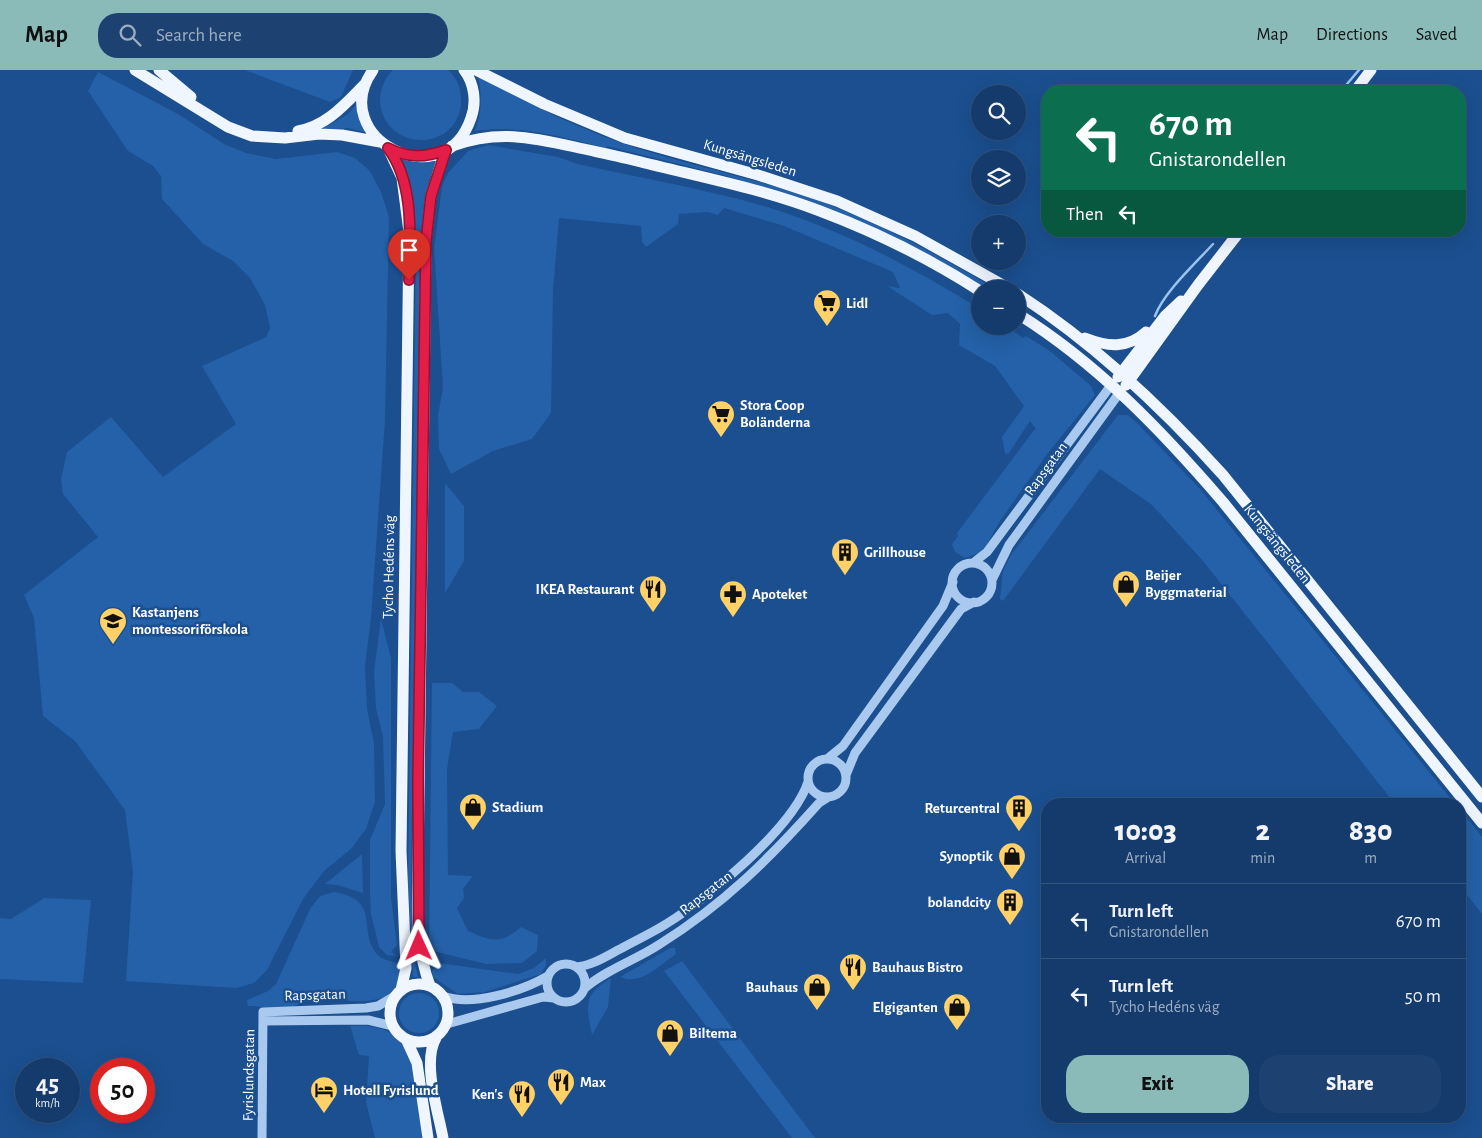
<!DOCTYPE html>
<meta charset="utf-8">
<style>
:root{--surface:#143b6b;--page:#1d4271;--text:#f1f3f6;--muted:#9dadc1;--line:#33557e;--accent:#8bbbb9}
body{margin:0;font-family:"Alegreya Sans",sans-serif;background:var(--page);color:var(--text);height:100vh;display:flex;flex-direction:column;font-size:19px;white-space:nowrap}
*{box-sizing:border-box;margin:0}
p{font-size:16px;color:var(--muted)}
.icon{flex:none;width:28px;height:28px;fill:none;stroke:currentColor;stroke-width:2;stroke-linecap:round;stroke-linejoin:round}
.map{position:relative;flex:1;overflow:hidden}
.panel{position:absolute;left:1041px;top:728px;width:425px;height:325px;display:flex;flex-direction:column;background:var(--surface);border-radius:20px;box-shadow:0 5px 20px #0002,0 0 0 1px var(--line)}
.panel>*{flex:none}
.guide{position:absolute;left:1041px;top:15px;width:425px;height:152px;border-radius:20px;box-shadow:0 5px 20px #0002,0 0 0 1px var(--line);background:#0b6e4f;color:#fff;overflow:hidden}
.fabs{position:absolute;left:971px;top:15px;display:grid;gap:10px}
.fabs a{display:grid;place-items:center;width:55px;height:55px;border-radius:50%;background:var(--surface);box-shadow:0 5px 20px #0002,0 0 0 1px var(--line);font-size:25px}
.speed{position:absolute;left:15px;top:988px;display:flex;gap:10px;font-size:25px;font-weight:700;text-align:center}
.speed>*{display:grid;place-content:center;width:65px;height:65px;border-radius:50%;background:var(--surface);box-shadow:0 5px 20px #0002,0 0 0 1px var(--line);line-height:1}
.speed small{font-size:12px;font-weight:400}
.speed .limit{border:8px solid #d22;background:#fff;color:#111}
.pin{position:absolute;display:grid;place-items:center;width:42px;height:42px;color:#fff;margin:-51px -21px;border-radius:50% 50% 50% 0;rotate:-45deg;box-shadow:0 0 5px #0007}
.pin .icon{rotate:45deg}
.me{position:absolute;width:55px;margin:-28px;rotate:359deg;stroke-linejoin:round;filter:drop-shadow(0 0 4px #0008)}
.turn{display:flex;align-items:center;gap:18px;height:105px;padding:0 25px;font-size:22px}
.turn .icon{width:65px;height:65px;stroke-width:2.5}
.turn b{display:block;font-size:35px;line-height:42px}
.then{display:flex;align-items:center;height:48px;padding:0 25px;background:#0003;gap:10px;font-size:19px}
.eta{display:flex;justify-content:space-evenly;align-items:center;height:85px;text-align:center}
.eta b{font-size:30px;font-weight:800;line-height:35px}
.primary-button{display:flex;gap:10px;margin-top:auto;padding:10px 25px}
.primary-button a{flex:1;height:58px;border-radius:20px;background:var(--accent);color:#111;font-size:20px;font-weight:800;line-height:58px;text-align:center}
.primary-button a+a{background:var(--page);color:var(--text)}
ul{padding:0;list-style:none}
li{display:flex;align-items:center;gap:15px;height:75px;padding:0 25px;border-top:1px solid var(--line)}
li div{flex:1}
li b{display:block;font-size:19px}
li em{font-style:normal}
header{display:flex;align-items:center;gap:30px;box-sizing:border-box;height:70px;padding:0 25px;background:var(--accent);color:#111}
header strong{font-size:24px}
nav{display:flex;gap:28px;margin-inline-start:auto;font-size:18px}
.search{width:350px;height:45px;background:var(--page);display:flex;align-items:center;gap:12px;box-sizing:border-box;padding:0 18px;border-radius:20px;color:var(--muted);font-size:19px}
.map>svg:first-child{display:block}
</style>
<header>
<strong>Map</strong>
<div class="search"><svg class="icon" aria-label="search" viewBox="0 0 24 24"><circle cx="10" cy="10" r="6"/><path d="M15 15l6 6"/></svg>Search here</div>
<nav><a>Map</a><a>Directions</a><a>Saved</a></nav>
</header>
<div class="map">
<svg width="1482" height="1068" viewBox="0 0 1482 1068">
<rect width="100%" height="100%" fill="#1b4f8f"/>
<path fill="#2461a8" d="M 245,0 L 353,0 L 341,27 L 330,32 Z
M 393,0 L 448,0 C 458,8 462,22 461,34 C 456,84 383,81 380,31 C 380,19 385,7 393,0 Z
M 98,2 L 178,44 L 224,74 L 246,83 L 276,89 L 337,82 L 355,88 L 370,101 L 381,122 L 389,147 L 385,350 L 371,548 L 365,596 L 367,639 L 374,673 L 375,732 L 366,759 L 351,779 L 324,801 L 303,829 L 267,900 L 254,913 L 236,918 L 126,911 L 133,801 L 125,740 L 75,671 L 43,646 L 34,548 L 24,525 L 98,467 L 63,424 L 61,409 L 67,382 L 111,347 L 163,407 L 236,354 L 202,296 L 266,267 L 270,258 L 265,235 L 250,208 L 233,191 L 203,174 L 162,129 L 161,106 L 153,96 L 128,81 L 88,21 Z
M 478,5 C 528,34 580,60 636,78 C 690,95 745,107 799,124 C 868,146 934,183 996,219 L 987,219 L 939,190 L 797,127 L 723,105 L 607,76 L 606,78 C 562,67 520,54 475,61 C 482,41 482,27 478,5 Z
M 358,33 L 360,50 L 368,63 L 348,58 L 319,61 L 348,44 Z
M 488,75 L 558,87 L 578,94 C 632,106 688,116 742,130 C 827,152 906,193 980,239 L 980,256 L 1007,256 L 1023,268 L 1026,266 L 1050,281 L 1091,316 L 1095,325 L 1048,383 L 1000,451 L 987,474 L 979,483 L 965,488 L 955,482 L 952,474 L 958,466 L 957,463 L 1034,360 L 1036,359 L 1030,351 L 1009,383 L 1005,384 L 1002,367 L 1024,336 L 995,296 L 959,275 L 960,254 L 948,243 L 932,245 L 887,216 L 900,218 L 893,202 L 784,156 L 724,138 L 718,145 L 707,142 L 679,144 L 678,154 L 646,177 L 642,172 L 641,156 L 559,148 L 553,221 L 551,343 L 532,369 L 493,381 L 451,404 L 439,379 L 438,345 L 443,318 L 434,178 L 442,116 L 448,103 L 468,81 Z
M 401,88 L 411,90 L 438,89 L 429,110 L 420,173 L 411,815 L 415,894 L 418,907 L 413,907 L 408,815 L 416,173 C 414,144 413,115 401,88 Z
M 1118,345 L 1128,345 L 1138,354 L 1200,419 L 1455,734 L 1395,734 L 1203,491 L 1152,435 L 1100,399 L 1003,531 L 1000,529 L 1003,501 L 1011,485 Z
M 445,413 L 464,436 L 464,491 L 445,523 Z
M 381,549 L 391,588 L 391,828 L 397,875 L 391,882 L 397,886 L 387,885 L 379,877 L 371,844 L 370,825 L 370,770 L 385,734 L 383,667 L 376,638 L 374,601 Z
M 432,613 L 452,613 L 463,622 L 479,622 L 497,636 L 479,659 L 453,662 L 447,699 L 448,805 L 473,806 L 463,819 L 464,828 L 457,838 L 468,861 C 492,871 500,875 521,857 L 538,865 L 537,881 L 522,893 L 486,894 L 429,880 Z
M 1460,739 L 1482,767 L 1482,844 L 1460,816 Z
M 362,784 L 363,823 L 337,815 L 325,814 Z
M 334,822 C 384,830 355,862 379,886 C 383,890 395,892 401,894 C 406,931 368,934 341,930 C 334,929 326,925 318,925 C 310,925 302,933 294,936 C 281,940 262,936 248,936 L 247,930 L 268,921 L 276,914 L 310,839 L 320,826 Z
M 44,828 L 91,830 L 83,913 L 0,909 L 0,848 L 11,849 Z
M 670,878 L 675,878 L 676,884 C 659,896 640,916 620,907 Z
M 546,888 L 546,895 L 541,904 L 485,922 L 458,924 L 433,907 L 432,901 L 439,893 L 518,904 L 534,898 Z
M 682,891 L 815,1068 L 792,1068 L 664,901 Z
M 611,908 L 608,937 L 592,965 C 586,935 583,925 611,908 Z
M399 943a20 20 0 1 1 40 0a20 20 0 1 1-40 0Z
M 350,956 C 358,956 366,955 374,957 C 423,966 420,1029 422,1068 L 375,1068 L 366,1032 L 369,986 L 359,985 Z"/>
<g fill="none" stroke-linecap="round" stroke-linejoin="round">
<path stroke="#9cc4f0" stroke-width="2.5" d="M 1341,21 L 1359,0
M 1155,246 C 1164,222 1195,194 1213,174"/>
<path stroke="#a9c9ee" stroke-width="9" d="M 973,493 L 987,482 L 1112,314
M952 513a20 20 0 1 1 40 0a20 20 0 1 1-40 0Z
M 992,510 L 1009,475 L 1120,322
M808 708a19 19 0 1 1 38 0a19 19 0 1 1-38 0Z
M 827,689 L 843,676 L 943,536 L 953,512
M 846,705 L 855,683 L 961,539 L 974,532
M547 913a19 19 0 1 1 38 0a19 19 0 1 1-38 0Z
M 576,897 C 592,896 608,885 622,878 C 636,870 652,863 666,854 C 707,829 793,758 808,712
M 585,918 C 607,899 636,890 660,874 C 724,834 769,789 819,733 L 827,728
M 443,926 C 472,937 522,921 548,906
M 263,951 L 368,950 L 393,956
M 447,954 L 543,927 L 554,928
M 262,1068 L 263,942 L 366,938 L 378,936 L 395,926"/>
<path stroke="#f0f6ff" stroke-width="11" d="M 135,0 L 228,57 L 252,66 L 285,68 L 319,64 L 342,65 L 380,72
M 159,0 L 191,27
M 373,0 C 325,68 444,129 471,48 C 477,32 474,13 464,0
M 476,0 L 544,34 L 625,68 L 758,105 L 837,131 L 915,166 L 1010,219
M 1355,21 L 1371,0
M 298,61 C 327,56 345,34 365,14
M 452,76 C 497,60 530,67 575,77 C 597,82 619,86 641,92 C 701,107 763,119 820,141 C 876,162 930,189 980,221
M 388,78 L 402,108 L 409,162 L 401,781 L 406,898 L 401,920
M 1018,224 C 1095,274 1161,336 1223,405 L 1482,727
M 1018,244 C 1098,294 1162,361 1223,432 L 1482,753
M 1085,268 C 1108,277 1127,279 1146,262
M 1118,307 L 1165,246 L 1181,231
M 1126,315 L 1198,215 L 1240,161
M390 943a29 29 0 1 1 58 0a29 29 0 1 1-58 0Z
M 430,916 C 415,875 418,842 418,799 L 426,171 L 431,126 L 445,80
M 436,968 C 422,992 438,1041 443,1068
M 406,969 L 417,993 L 428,1068"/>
</g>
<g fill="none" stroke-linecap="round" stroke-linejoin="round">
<g stroke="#92132f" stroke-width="12">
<path id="route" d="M 409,210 C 410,169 415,113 388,78 C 408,88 424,88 446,80 L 431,126 L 426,171 L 418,711 L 419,876"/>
</g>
<use href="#route" stroke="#e11d48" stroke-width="9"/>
</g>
<defs>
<g id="supermarket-pin" transform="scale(1.4375)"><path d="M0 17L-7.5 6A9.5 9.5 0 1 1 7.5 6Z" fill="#ffd166" stroke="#1b4f8f"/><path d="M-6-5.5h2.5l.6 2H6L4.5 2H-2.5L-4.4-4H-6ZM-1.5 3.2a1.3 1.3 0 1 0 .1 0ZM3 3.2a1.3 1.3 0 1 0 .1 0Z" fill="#111"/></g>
<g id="building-pin" transform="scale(1.4375)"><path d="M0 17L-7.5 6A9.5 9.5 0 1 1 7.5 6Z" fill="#ffd166" stroke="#1b4f8f"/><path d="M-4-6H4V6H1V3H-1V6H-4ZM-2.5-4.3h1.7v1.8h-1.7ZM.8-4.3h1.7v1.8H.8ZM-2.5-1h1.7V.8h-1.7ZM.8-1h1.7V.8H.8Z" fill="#111"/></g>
<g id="shop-pin" transform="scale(1.4375)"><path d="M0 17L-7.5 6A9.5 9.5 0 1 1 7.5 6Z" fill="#ffd166" stroke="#1b4f8f"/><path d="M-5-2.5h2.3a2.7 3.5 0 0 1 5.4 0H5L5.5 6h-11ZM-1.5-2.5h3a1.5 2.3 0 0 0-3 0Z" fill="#111"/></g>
<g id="restaurant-pin" transform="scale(1.4375)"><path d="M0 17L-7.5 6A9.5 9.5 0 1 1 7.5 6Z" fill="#ffd166" stroke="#1b4f8f"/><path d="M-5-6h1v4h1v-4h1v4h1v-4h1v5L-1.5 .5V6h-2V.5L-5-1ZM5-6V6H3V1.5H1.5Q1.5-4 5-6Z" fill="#111"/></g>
<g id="pharmacy-pin" transform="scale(1.4375)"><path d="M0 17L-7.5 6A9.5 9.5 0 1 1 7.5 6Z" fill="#ffd166" stroke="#1b4f8f"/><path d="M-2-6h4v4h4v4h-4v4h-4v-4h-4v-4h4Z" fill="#111"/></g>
<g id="school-pin" transform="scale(1.4375)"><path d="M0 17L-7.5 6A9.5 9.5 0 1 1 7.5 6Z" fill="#ffd166" stroke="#1b4f8f"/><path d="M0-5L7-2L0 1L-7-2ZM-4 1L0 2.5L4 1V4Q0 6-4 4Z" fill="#111"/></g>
<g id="hotel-pin" transform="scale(1.4375)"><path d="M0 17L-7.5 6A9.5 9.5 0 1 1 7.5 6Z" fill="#ffd166" stroke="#1b4f8f"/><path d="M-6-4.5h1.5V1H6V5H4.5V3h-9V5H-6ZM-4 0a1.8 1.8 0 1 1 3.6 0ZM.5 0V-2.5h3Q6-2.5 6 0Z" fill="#111"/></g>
</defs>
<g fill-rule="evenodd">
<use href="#supermarket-pin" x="827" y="233"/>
<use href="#supermarket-pin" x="721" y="344"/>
<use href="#building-pin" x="845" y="482"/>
<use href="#shop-pin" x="1126" y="514"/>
<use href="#restaurant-pin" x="653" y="519"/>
<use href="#pharmacy-pin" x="733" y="524"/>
<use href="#school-pin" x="113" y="551"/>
<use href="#shop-pin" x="473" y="737"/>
<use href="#building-pin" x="1019" y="738"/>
<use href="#shop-pin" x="1012" y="786"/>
<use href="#building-pin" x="1010" y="832"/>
<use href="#restaurant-pin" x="853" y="897"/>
<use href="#shop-pin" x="817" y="917"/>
<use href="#shop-pin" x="957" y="937"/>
<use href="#shop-pin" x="670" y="963"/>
<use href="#restaurant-pin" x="561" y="1012"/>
<use href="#hotel-pin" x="324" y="1020"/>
<use href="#restaurant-pin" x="522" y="1024"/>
</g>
<g text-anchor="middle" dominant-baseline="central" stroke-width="5" stroke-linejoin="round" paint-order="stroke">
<g font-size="15" fill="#fff" stroke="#1b4f8f">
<text transform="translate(750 88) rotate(17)">Kungsängsleden</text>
<text transform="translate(1046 399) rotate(-54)">Rapsgatan</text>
<text transform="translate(1277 474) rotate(51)">Kungsängsleden</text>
<text transform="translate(389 497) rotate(-89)">Tycho Hedéns väg</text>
<text transform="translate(706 823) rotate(-38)">Rapsgatan</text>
<text transform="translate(315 925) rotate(-2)">Rapsgatan</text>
<text transform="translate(249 1005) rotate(-89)">Fyrislundsgatan</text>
</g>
<g font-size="15" font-weight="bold" fill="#fff" stroke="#1b4f8f" text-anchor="start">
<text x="846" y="233">Lidl</text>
<text x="740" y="335">Stora Coop<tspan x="740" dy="17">Boländerna</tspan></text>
<text x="864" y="482">Grillhouse</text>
<text x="1145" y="505">Beijer<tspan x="1145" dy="17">Byggmaterial</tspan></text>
<text x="634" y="519" text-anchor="end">IKEA Restaurant</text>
<text x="752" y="524">Apoteket</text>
<text x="132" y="542">Kastanjens<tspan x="132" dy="17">montessoriförskola</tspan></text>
<text x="492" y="737">Stadium</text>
<text x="1000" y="738" text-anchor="end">Returcentral</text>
<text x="993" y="786" text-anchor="end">Synoptik</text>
<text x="991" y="832" text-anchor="end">bolandcity</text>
<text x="872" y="897">Bauhaus Bistro</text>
<text x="798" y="917" text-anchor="end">Bauhaus</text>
<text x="938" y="937" text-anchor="end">Elgiganten</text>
<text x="689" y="963">Biltema</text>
<text x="580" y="1012">Max</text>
<text x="343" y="1020">Hotell Fyrislund</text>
<text x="503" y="1024" text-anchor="end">Ken's</text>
</g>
</g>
</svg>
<div class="fabs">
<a><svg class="icon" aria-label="search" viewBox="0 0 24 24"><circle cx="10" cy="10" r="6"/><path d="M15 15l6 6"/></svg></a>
<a><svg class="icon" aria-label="layers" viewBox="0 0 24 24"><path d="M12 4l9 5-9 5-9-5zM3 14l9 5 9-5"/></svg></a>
<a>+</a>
<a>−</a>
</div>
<div class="speed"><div>45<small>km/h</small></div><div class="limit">50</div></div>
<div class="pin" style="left:409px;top:210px;background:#d93025"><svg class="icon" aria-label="arrive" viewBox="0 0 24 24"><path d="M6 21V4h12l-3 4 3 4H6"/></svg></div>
<svg class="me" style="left:419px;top:876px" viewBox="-20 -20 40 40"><path d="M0-17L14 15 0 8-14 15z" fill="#e11d48" stroke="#fff" stroke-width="4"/></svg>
<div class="guide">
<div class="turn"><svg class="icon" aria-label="left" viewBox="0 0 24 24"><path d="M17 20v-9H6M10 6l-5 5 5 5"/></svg><div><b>670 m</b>Gnistarondellen</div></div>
<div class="then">Then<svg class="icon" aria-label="left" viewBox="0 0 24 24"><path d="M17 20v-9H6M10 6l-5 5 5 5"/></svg></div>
</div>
<section class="panel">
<div class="eta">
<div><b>10:03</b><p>Arrival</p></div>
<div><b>2</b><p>min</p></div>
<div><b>830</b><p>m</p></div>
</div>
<ul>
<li><svg class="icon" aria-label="left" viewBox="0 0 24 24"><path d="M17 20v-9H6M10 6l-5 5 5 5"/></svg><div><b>Turn left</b><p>Gnistarondellen</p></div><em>670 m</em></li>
<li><svg class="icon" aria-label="left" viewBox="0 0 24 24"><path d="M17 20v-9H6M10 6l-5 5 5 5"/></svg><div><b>Turn left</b><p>Tycho Hedéns väg</p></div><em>50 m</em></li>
</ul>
<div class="primary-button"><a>Exit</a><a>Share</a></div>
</section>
</div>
